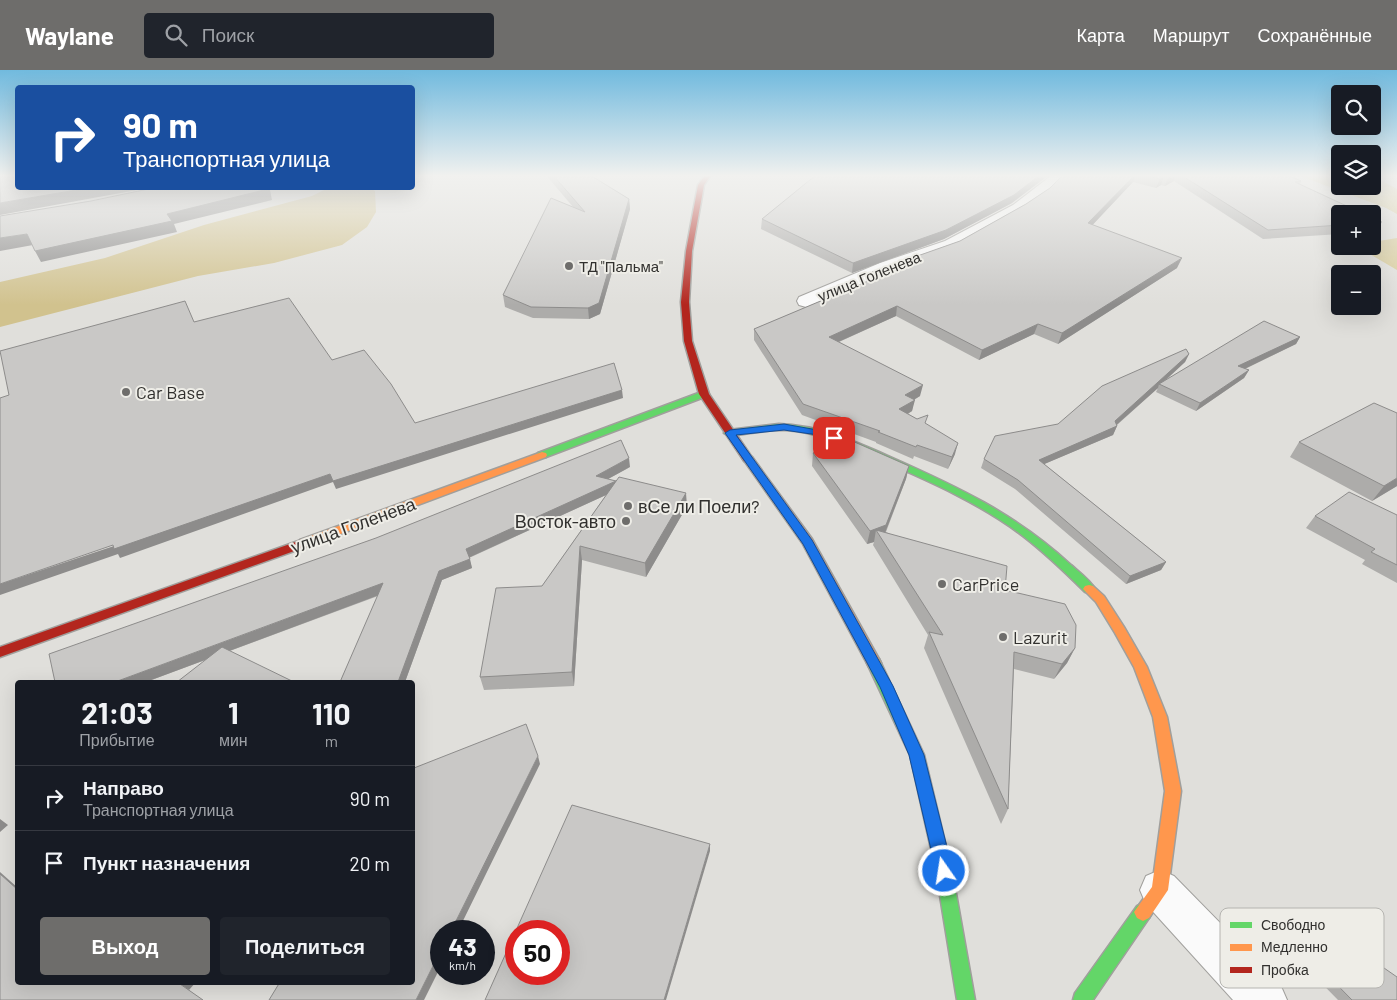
<!DOCTYPE html>
<html lang="ru">
<meta charset="utf-8">
<style>
:root{--surface:#171b24;--page:#20242c;--text:#f1f3f6;--muted:#9ea1a6;--line:#363941;--accent:#6e6d6b}
body{margin:0;font-family:Barlow,sans-serif;background:var(--page);color:var(--text);height:100vh;display:flex;flex-direction:column;font-size:19px;white-space:nowrap}
*{box-sizing:border-box;margin:0}
p{font-size:16px;color:var(--muted)}
.icon{flex:none;width:28px;height:28px;fill:none;stroke:currentColor;stroke-width:2;stroke-linecap:round;stroke-linejoin:round}
.map{position:relative;flex:1;overflow:hidden}
.side{position:absolute;left:15px;top:610px;width:400px;height:305px;display:flex;flex-direction:column;background:var(--surface);border-radius:5px;box-shadow:0 5px 20px #0002}
.side>*{flex:none}
.hud{position:absolute;left:15px;top:15px;width:400px;height:105px;border-radius:5px;box-shadow:0 5px 20px #0002;background:#1a4fa0;color:#fff;overflow:hidden}
.controls{position:absolute;left:1331px;top:15px;display:grid;gap:10px}
.controls a{display:grid;place-items:center;width:50px;height:50px;border-radius:5px;background:var(--surface);box-shadow:0 5px 20px #0002;font-size:25px}
.speed{position:absolute;left:430px;top:850px;display:flex;gap:10px;font-size:25px;font-weight:700;text-align:center}
.speed>*{display:grid;place-content:center;width:65px;height:65px;border-radius:50%;background:var(--surface);box-shadow:0 5px 20px #0002;line-height:1}
.speed small{font-size:12px;font-weight:400}
.speed .limit{border:8px solid #d22;background:#fff;color:#111}
.pin{position:absolute;display:grid;place-items:center;width:42px;height:42px;color:#fff;margin:-21px;border-radius:10px;box-shadow:0 2px 8px #0006}
.me{position:absolute;width:55px;margin:-28px;rotate:347deg;stroke-linejoin:round;filter:drop-shadow(0 0 4px #0008)}
.turn{display:flex;align-items:center;gap:18px;height:105px;padding:0 25px;font-size:22px}
.turn .icon{width:65px;height:65px;stroke-width:2.5}
.turn b{display:block;font-size:35px;line-height:42px}
.eta{display:flex;justify-content:space-evenly;align-items:center;height:85px;text-align:center}
.eta b{font-size:30px;font-weight:700;line-height:35px}
.primary-button{display:flex;gap:10px;margin-top:auto;padding:10px 25px}
.primary-button a{flex:1;height:58px;border-radius:5px;background:var(--accent);color:#fff;font-size:20px;font-weight:700;line-height:58px;text-align:center}
.primary-button a+a{background:var(--page);color:var(--text)}
ul{padding:0;list-style:none}
li{display:flex;align-items:center;gap:15px;height:65px;padding:0 25px;border-top:1px solid var(--line)}
li div{flex:1}
li b{display:block;font-size:19px}
li em{font-style:normal}
header{display:flex;align-items:center;gap:30px;box-sizing:border-box;height:70px;padding:0 25px;background:var(--accent);color:#fff}
header strong{font-size:24px}
nav{display:flex;gap:28px;margin-inline-start:auto;font-size:18px}
.search{width:350px;height:45px;background:var(--page);display:flex;align-items:center;gap:12px;box-sizing:border-box;padding:0 18px;border-radius:5px;color:var(--muted);font-size:19px}
.map>svg:first-child{display:block}
</style>
<header>
<strong>Waylane</strong>
<div class="search"><svg class="icon" aria-label="search" viewBox="0 0 24 24"><circle cx="10" cy="10" r="6"/><path d="M15 15l6 6"/></svg>Поиск</div>
<nav><a>Карта</a><a>Маршрут</a><a>Сохранённые</a></nav>
</header>
<div class="map">
<svg width="1397" height="930" viewBox="0 0 1397 930">
<rect width="100%" height="100%" fill="#e0dfdb"/>
<path fill="#d7ca97" d="M 1304,105 L 1340,105 L 1340,116 L 1372,116 L 1373,106 L 1397,119 L 1397,144 L 1386,138 L 1303,107 Z
M 1397,168 L 1397,200 L 1356,176 L 1372,176 L 1373,172 Z"/>
<path fill="#d1c28e" d="M 328,118 L 370,118 L 375,121 L 376,142 L 367,157 L 342,175 L 274,193 L 198,206 L 0,257 L 0,212 L 105,188 L 204,155 L 312,126 Z"/>
<g fill="none" stroke-linecap="round" stroke-linejoin="round">
<g stroke="#a09f9c" stroke-width="2">
<path id="street" d="M 1052,105 L 1067,105 L 1046,125 L 1023,141 L 957,179 L 892,201 L 813,235 L 806,237 L 799,235 L 797,231 L 799,227 L 880,193 L 945,171 L 1013,135 Z
M 1160,800 L 1174,806 L 1280,914 L 1287,930 L 1233,930 L 1146,834 L 1140,820 L 1146,806 Z"/>
</g>
<g stroke="#a09f9c" stroke-width="3">
<path id="fast" d="M 704,321 L 709,324 L 707,326 L 546,387 L 538,387 L 537,385 L 538,383 Z
M 779,354 C 817,355 854,371 888,386 C 956,416 1016,444 1071,495 C 1079,502 1090,510 1095,519 L 1093,522 L 1085,522 C 1065,502 1045,483 1023,466 C 981,434 931,412 883,391 C 852,378 820,362 786,360 C 767,359 748,364 729,366 L 724,363 L 729,360 Z
M 874,588 L 879,589 L 924,685 L 952,801 L 975,930 L 957,930 L 936,801 L 910,685 L 867,593 L 869,589 Z
M 1143,833 L 1149,836 L 1152,842 L 1149,848 L 1093,930 L 1073,930 L 1075,923 L 1137,836 Z"/>
</g>
<g stroke="#a09f9c" stroke-width="3">
<path id="slow" d="M 542,382 L 546,383 L 547,385 L 546,387 L 308,476 L 300,476 L 298,473 L 300,470 Z
M 748,386 L 752,387 L 812,469 L 879,589 L 881,593 L 879,597 L 874,598 L 869,597 L 803,474 L 743,389 Z
M 1089,515 L 1093,516 L 1104,526 L 1124,557 L 1147,597 L 1167,647 L 1181,721 L 1168,820 L 1149,848 L 1143,851 L 1137,848 L 1134,842 L 1152,817 L 1165,721 L 1153,647 L 1134,597 L 1115,563 L 1096,532 L 1083,519 L 1085,516 Z"/>
</g>
<g stroke="#a09f9c" stroke-width="3">
<path id="jam" d="M 705,105 L 711,105 L 704,115 L 692,181 L 689,232 L 692,271 L 709,324 L 753,389 L 748,392 L 744,391 L 699,324 L 684,271 L 681,232 L 686,181 L 698,115 Z
M 304,469 L 308,470 L 310,473 L 308,476 L 0,587 L 0,577 Z"/>
</g>
<use href="#street" fill="#fafafa" fill-rule="evenodd"/>
<use href="#fast" fill="#63d668" fill-rule="evenodd"/>
<use href="#slow" fill="#ff974d" fill-rule="evenodd"/>
<use href="#jam" fill="#b3261e" fill-rule="evenodd"/>
</g>
<path fill="#adacaa" d="M 546,105 L 590,105 L 629,129 L 630,139 L 600,244 L 589,249 L 533,248 L 505,237 L 503,225 L 573,137 Z
M 1063,105 L 1287,105 L 1301,111 L 1300,114 L 1340,144 L 1340,164 L 1263,169 L 1174,111 L 1165,116 L 1161,115 L 1156,118 L 1133,112 L 1092,155 L 1177,198 L 1058,274 L 1034,264 L 979,290 L 896,246 L 839,272 L 920,326 L 914,330 L 912,341 L 908,344 L 926,354 L 955,384 L 948,399 L 914,386 L 913,389 L 876,373 L 876,372 L 802,345 L 754,270 L 754,259 L 871,210 L 872,202 L 960,171 L 1026,134 L 1050,118 Z
M 1012,133 L 944,169 L 852,203 L 761,159 L 762,149 Z
M 1372,148 L 1382,152 L 1377,162 L 1372,162 Z
M 1300,267 L 1296,274 L 1245,299 L 1249,300 L 1244,308 L 1196,341 L 1156,322 L 1158,318 L 1117,355 L 1117,356 L 1113,365 L 1044,394 L 1166,492 L 1161,500 L 1126,514 L 1015,419 L 981,398 L 984,389 L 1058,354 L 1189,284 L 1185,292 L 1165,311 Z
M 1299,372 L 1397,416 L 1372,431 L 1290,387 Z
M 813,383 L 909,396 L 906,409 L 886,462 L 1005,520 L 1075,578 L 1067,593 L 1054,609 L 1014,599 L 1008,739 L 1001,754 L 924,578 L 928,565 L 873,475 L 874,472 L 867,474 L 812,396 Z
M 630,397 L 608,409 L 687,436 L 646,507 L 582,490 L 574,616 L 484,620 L 480,607 L 542,516 L 606,425 L 469,488 L 472,498 L 442,510 L 405,612 L 340,612 L 378,526 L 146,612 Z
M 1397,445 L 1397,513 L 1362,494 L 1365,490 L 1306,458 L 1315,446 Z
M 1299,839 L 1397,930 L 1338,930 L 1285,876 L 1291,844 Z"/>
<path fill="#8d8c8b" d="M 1040,105 L 1049,105 L 1012,133 L 944,169 L 852,203 L 853,193 Z
M 1135,105 L 1136,105 L 1133,112 L 1085,163 L 1088,153 Z
M 1172,105 L 1176,105 L 1174,111 L 1165,116 L 1168,107 Z
M 1164,106 L 1161,115 L 1156,118 L 1160,109 Z
M 88,118 L 148,118 L 0,145 L 0,133 Z
M 268,118 L 282,118 L 270,120 L 272,130 L 174,154 L 177,162 L 41,192 L 35,181 L 167,144 Z
M 629,129 L 630,139 L 600,244 L 589,249 L 588,238 Z
M 27,164 L 33,175 L 0,181 L 0,168 Z
M 1182,188 L 1177,198 L 1058,274 L 1062,263 Z
M 897,236 L 896,246 L 827,277 L 829,267 Z
M 1038,254 L 1034,264 L 979,290 L 982,280 Z
M 1300,267 L 1296,274 L 1234,304 L 1238,296 Z
M 1189,284 L 1185,292 L 1160,315 L 1159,314 L 1158,318 L 1114,357 L 1117,356 L 1113,365 L 1035,398 L 1039,390 L 1115,351 Z
M 1249,300 L 1244,308 L 1196,341 L 1200,333 Z
M 923,315 L 920,326 L 903,336 L 905,325 Z
M 622,320 L 623,328 L 336,419 L 333,412 L 120,488 L 118,484 L 0,525 L 0,514 L 330,404 Z
M 915,330 L 912,341 L 897,350 L 899,339 Z
M 958,373 L 955,384 L 948,399 L 952,387 Z
M 629,388 L 630,397 L 597,415 L 596,406 Z
M 909,396 L 906,409 L 883,468 L 876,460 L 874,472 L 867,474 L 870,461 Z
M 1397,408 L 1397,416 L 1372,431 L 1384,416 Z
M 616,411 L 617,420 L 468,488 L 466,479 Z
M 686,423 L 687,436 L 646,507 L 645,493 Z
M 580,476 L 582,490 L 574,616 L 572,602 Z
M 470,489 L 472,498 L 442,510 L 405,612 L 398,612 L 439,501 Z
M 1166,492 L 1161,500 L 1126,514 L 1130,506 Z
M 383,513 L 387,522 L 146,612 L 115,612 Z
M 1075,578 L 1067,593 L 1054,609 L 1062,594 Z
M 538,686 L 540,694 L 458,861 L 451,861 Z
M 0,749 L 8,755 L 0,762 Z
M 710,774 L 710,781 L 666,930 L 664,930 Z
M 0,802 L 18,818 L 18,820 L 0,804 Z
M 441,880 L 441,896 L 424,930 L 416,930 Z
M 181,912 L 196,912 L 189,920 L 180,914 Z"/>
<path fill="#c9c8c6" stroke="#8d8c8b" fill-rule="evenodd" d="M 0,105 L 18,105 L 18,118 L 88,118 L 0,133 Z
M 553,105 L 590,105 L 629,129 L 599,233 L 588,238 L 531,237 L 503,225 L 551,128 L 585,142 Z
M 816,105 L 1040,105 L 1014,125 L 946,160 L 853,193 L 762,149 Z
M 1063,105 L 1135,105 L 1088,153 L 1182,188 L 1062,263 L 1038,254 L 982,280 L 897,236 L 829,267 L 923,315 L 905,325 L 915,330 L 899,339 L 917,349 L 928,345 L 925,353 L 958,373 L 952,387 L 917,375 L 916,377 L 878,362 L 880,361 L 803,334 L 754,259 L 880,206 L 872,202 L 960,171 L 1026,134 L 1050,118 Z
M 1144,105 L 1172,105 L 1168,107 L 1164,106 L 1160,109 Z
M 1181,105 L 1287,105 L 1301,111 L 1295,112 L 1364,144 L 1340,144 L 1340,155 L 1268,160 Z
M 153,118 L 268,118 L 268,119 L 167,144 L 172,151 L 35,181 L 27,164 L 0,168 L 0,146 L 91,131 Z
M 1372,148 L 1382,152 L 1372,153 Z
M 289,228 L 332,290 L 364,280 L 391,314 L 415,353 L 614,293 L 622,320 L 333,411 L 330,404 L 114,479 L 113,475 L 0,514 L 0,328 L 9,325 L 0,281 L 185,231 L 194,252 Z
M 1264,251 L 1300,267 L 1238,296 L 1249,300 L 1200,333 L 1159,314 Z
M 1186,279 L 1189,284 L 1115,351 L 1117,356 L 1039,390 L 1166,492 L 1130,506 L 1018,410 L 984,389 L 995,366 L 1058,354 L 1102,316 Z
M 1374,333 L 1397,343 L 1397,408 L 1384,416 L 1299,372 Z
M 621,370 L 629,388 L 596,406 L 616,411 L 466,479 L 470,489 L 439,501 L 398,612 L 340,612 L 383,513 L 115,612 L 55,612 L 49,584 L 376,468 Z
M 850,370 L 909,396 L 886,455 L 870,461 L 813,383 Z
M 619,407 L 686,423 L 645,493 L 580,476 L 572,602 L 480,607 L 496,518 L 542,516 Z
M 1349,422 L 1397,445 L 1397,495 L 1371,482 L 1375,479 L 1315,446 Z
M 876,460 L 1007,496 L 1005,520 L 1065,534 L 1076,555 L 1075,578 L 1062,594 L 1014,582 L 1008,739 L 929,562 L 943,565 Z
M 222,577 L 294,612 L 177,612 Z
M 526,654 L 538,686 L 451,861 L 441,861 L 441,880 L 416,930 L 269,930 L 280,912 L 412,912 L 412,700 L 414,698 Z
M 572,735 L 710,774 L 664,930 L 485,930 ZM 516,861 L 559,861 L 559,904 L 516,904 Z
M 0,804 L 18,820 L 18,912 L 181,912 L 180,914 L 203,930 L 0,930 Z
M 1299,839 L 1397,907 L 1397,930 L 1352,930 L 1293,870 Z"/>
<linearGradient id="sky" x2="0" y2="1"><stop stop-color="#71bade"/><stop offset="0.45" stop-color="#f1f1ef"/><stop offset="1" stop-color="#f1f1ef" stop-opacity="0"/></linearGradient>
<rect width="1397" height="235" fill="url(#sky)"/>
<path fill="#1a73e8" stroke="#114b97" d="M 784,354 L 823,361 L 839,368 L 834,371 L 818,365 L 784,360 L 736,365 L 812,470 L 893,616 L 924,685 L 953,801 L 950,807 L 944,809 L 938,807 L 936,801 L 909,685 L 880,617 L 803,474 L 725,363 L 730,360 Z"/>
<g fill="#6e6d6b" stroke="#eeede7" stroke-width="2">
<circle cx="569" cy="196" r="5"/>
<circle cx="126" cy="322" r="5"/>
<circle cx="628" cy="436" r="5"/>
<circle cx="626" cy="451" r="5"/>
<circle cx="942" cy="514" r="5"/>
<circle cx="1003" cy="567" r="5"/>
</g>
<g text-anchor="middle" dominant-baseline="central" stroke-width="4" stroke-linejoin="round" paint-order="stroke">
<g font-size="15" fill="#31302e" stroke="#eeede7" text-anchor="start">
<text x="579" y="196">ТД "Пальма"</text>
</g>
<g font-size="15" fill="#31302e" stroke="#eeede7">
<text transform="translate(869 206) rotate(-22)">улица Голенева</text>
</g>
<g font-size="18" fill="#31302e" stroke="#eeede7" text-anchor="start">
<text x="136" y="322">Car Base</text>
<text x="638" y="436">вСе ли Поели?</text>
<text x="616" y="451" text-anchor="end">Восток-авто</text>
<text x="952" y="514">CarPrice</text>
<text x="1013" y="567">Lazurit</text>
</g>
<g font-size="18" fill="#31302e" stroke="#eeede7">
<text transform="translate(353 455) rotate(-20)">улица Голенева</text>
</g>
</g>
<rect x="1220" y="838" width="164" height="80" rx="8" fill="#eeede7" stroke="#b5b4b0" stroke-width="1"/>
<rect x="1230" y="852" width="22" height="6" fill="#63d668"/>
<rect x="1230" y="874" width="22" height="7" fill="#ff974d"/>
<rect x="1230" y="897" width="22" height="6" fill="#b3261e"/>
<g font-size="14" fill="#31302e">
<text x="1261" y="860">Свободно</text>
<text x="1261" y="882">Медленно</text>
<text x="1261" y="905">Пробка</text>
</g>
</svg>
<div class="controls">
<a><svg class="icon" aria-label="search" viewBox="0 0 24 24"><circle cx="10" cy="10" r="6"/><path d="M15 15l6 6"/></svg></a>
<a><svg class="icon" aria-label="layers" viewBox="0 0 24 24"><path d="M12 4l9 5-9 5-9-5zM3 14l9 5 9-5"/></svg></a>
<a>+</a>
<a>−</a>
</div>
<div class="speed"><div>43<small>km/h</small></div><div class="limit">50</div></div>
<div class="pin" style="left:834px;top:368px;background:#d93025"><svg class="icon" aria-label="arrive" viewBox="0 0 24 24"><path d="M6 21V4h12l-3 4 3 4H6"/></svg></div>
<svg class="me" style="left:944px;top:801px" viewBox="-20 -20 40 40"><circle r="17" fill="#1a73e8" stroke="#fff" stroke-width="3"/><path d="M0-11L8 9 0 5-8 9z" fill="#fff"/></svg>
<div class="hud">
<div class="turn"><svg class="icon" aria-label="right" viewBox="0 0 24 24"><path d="M7 20v-9h11M14 6l5 5-5 5"/></svg><div><b>90 m</b>Транспортная улица</div></div>
</div>
<section class="side">
<div class="eta">
<div><b>21:03</b><p>Прибытие</p></div>
<div><b>1</b><p>мин</p></div>
<div><b>110</b><p>m</p></div>
</div>
<ul>
<li><svg class="icon" aria-label="right" viewBox="0 0 24 24"><path d="M7 20v-9h11M14 6l5 5-5 5"/></svg><div><b>Направо</b><p>Транспортная улица</p></div><em>90 m</em></li>
<li><svg class="icon" aria-label="arrive" viewBox="0 0 24 24"><path d="M6 21V4h12l-3 4 3 4H6"/></svg><div><b>Пункт назначения</b></div><em>20 m</em></li>
</ul>
<div class="primary-button"><a>Выход</a><a>Поделиться</a></div>
</section>
</div>
